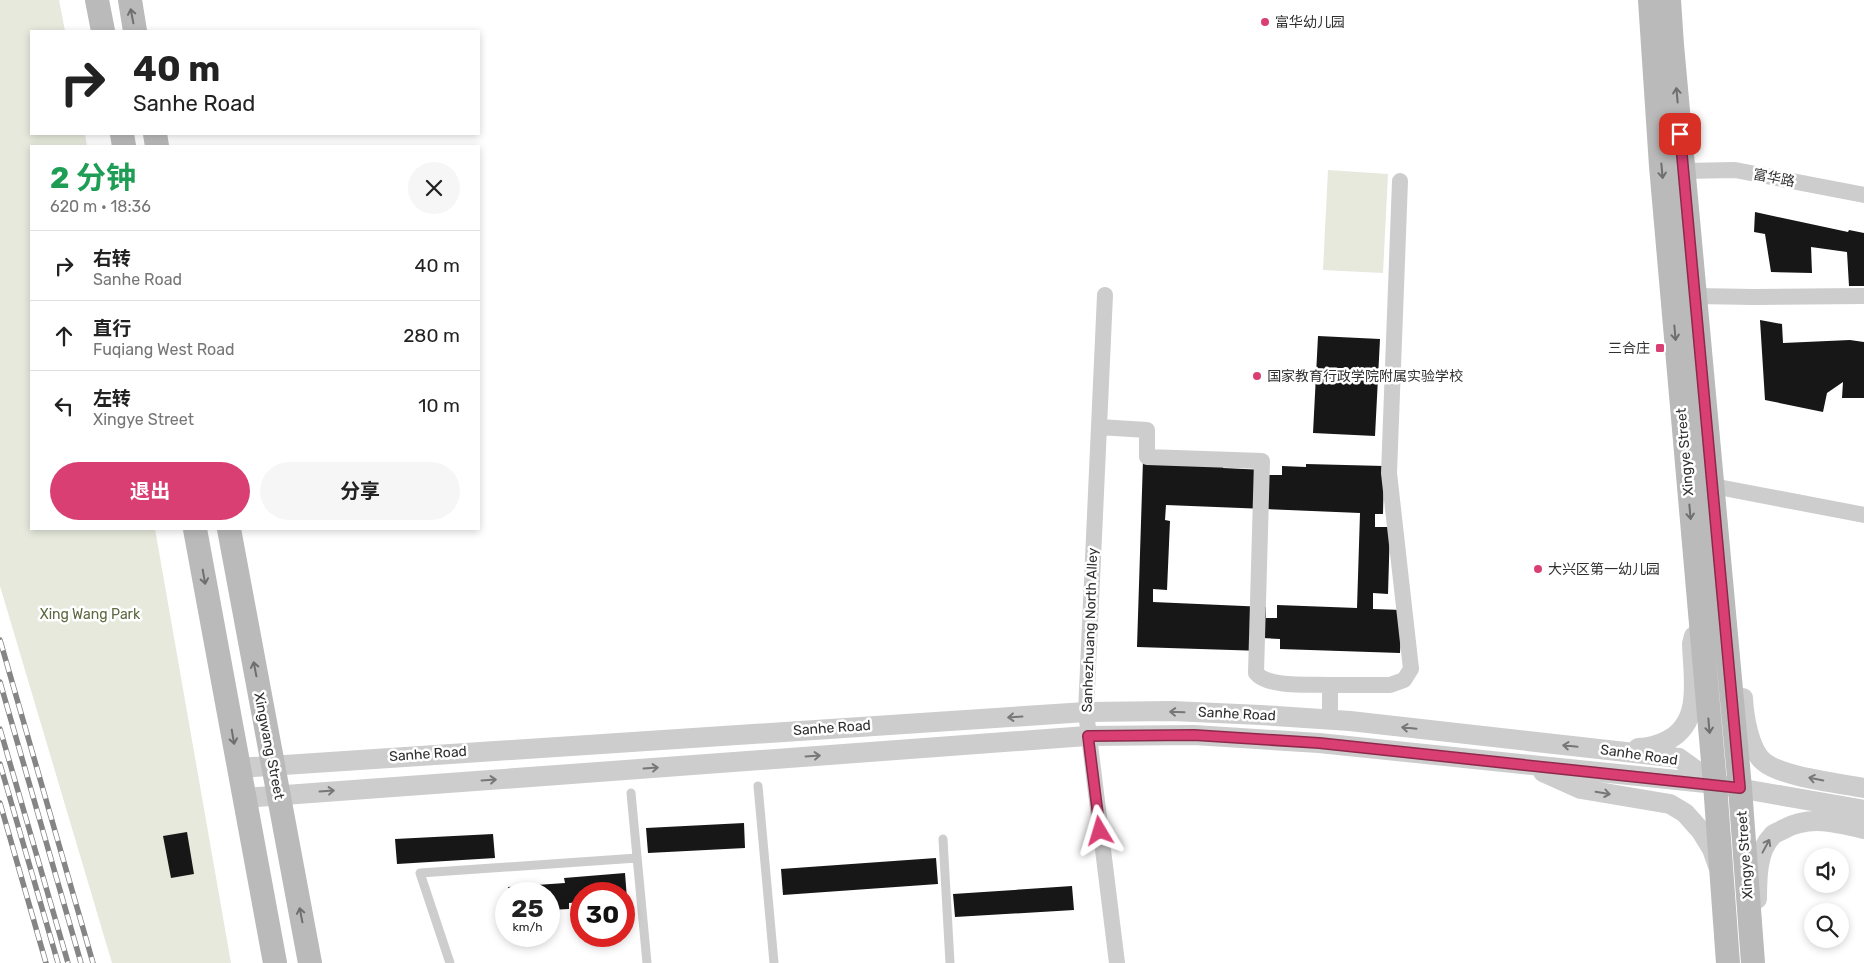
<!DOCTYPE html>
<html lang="zh">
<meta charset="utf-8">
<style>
:root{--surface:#fff;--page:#f6f6f6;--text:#222;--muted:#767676;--line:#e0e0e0;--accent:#da3f74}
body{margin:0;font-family:Rubik,"Noto Sans SC",sans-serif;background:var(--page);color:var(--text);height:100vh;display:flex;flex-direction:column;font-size:19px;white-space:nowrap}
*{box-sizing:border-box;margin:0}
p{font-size:16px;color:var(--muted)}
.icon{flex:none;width:28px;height:28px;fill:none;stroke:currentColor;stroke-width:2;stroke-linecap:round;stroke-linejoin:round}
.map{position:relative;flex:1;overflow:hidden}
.details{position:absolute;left:30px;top:145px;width:450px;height:385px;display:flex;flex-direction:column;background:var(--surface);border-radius:0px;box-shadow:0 2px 8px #0003}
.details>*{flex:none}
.top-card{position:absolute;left:30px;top:30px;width:450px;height:105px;border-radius:0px;box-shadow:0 2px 8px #0003;background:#fff;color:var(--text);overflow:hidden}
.tools{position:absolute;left:1804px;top:848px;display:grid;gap:10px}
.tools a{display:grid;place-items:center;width:45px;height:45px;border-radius:50%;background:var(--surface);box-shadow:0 2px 8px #0003;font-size:25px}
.speed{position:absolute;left:495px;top:882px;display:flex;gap:10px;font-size:25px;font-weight:700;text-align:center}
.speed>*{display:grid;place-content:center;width:65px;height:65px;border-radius:50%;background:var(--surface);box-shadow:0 2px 8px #0003;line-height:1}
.speed small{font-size:12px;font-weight:400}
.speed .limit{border:8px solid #d22;background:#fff;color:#111}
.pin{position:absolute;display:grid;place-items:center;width:42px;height:42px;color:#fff;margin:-21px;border-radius:10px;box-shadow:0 2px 8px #0006}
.me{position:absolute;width:55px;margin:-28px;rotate:353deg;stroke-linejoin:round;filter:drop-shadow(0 0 4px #0008)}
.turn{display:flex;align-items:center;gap:18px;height:105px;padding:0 20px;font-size:22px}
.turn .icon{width:65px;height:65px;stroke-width:2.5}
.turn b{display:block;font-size:35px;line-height:42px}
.round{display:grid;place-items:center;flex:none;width:52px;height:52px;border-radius:26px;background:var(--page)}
.overview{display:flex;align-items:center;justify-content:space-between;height:85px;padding:0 20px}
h1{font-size:30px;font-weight:700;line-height:38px;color:#1e9e55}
.primary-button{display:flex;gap:10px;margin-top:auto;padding:10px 20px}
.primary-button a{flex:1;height:58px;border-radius:30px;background:var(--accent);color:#fff;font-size:20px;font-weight:700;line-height:58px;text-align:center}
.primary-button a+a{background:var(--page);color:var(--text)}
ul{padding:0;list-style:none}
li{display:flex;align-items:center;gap:15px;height:70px;padding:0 20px;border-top:1px solid var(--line)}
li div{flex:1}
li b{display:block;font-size:19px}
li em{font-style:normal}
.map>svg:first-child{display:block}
</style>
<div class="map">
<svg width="1864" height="963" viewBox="0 0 1864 963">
<rect width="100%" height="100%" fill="#fff"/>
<path fill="#e6e9dc" d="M 0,0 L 59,0 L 65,31 L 31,31 L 31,134 L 85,134 L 87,146 L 31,146 L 31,529 L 155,529 L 231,963 L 112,963 L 0,586 Z
M 1328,170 L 1388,174 L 1383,273 L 1323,270 Z"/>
<path fill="#171717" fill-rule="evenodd" d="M 1755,212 L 1848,232 L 1849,230 L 1864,233 L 1864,286 L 1849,286 L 1847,252 L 1811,247 L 1812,273 L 1771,272 L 1765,234 L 1754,232 Z
M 1760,320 L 1782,324 L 1783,343 L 1850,340 L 1864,342 L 1864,398 L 1842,398 L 1843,382 L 1827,393 L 1823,412 L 1765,400 Z
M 1318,336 L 1380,339 L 1375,436 L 1313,433 Z
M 1143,460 L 1224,463 L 1223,468 L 1265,470 L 1265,475 L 1282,475 L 1282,466 L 1306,467 L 1306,464 L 1384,466 L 1383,514 L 1375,514 L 1375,527 L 1390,527 L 1388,594 L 1373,593 L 1373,609 L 1402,610 L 1400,653 L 1280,649 L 1280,639 L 1263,638 L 1263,651 L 1137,647 ZM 1166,505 L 1360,513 L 1357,608 L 1277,605 L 1277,618 L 1266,618 L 1266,607 L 1153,602 L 1153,589 L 1167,590 L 1170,521 L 1165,520 Z
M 744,823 L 745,848 L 648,853 L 646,828 Z
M 187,832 L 194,874 L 171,878 L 163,836 Z
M 493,834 L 495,858 L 397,864 L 395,839 Z
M 936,858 L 938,884 L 783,895 L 781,869 Z
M 625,873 L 627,899 L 624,899 L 624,894 L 581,894 L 581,902 L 569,903 L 569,909 L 549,910 L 549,894 L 509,894 L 508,887 L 565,883 L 564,878 Z
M 1072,886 L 1074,910 L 955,917 L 953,894 Z"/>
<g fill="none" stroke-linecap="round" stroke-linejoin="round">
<path stroke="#cdcdcd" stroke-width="9" d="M 758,786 L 774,963
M 631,793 L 647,963
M 943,839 L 950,963
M 450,963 L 420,873 L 637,858"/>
<path stroke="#cdcdcd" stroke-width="16" d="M 1683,171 L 1735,170 L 1864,195
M 1105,295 L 1086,712 L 1117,963
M 1695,296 L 1754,297 L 1864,296
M 1099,427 L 1147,430 L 1147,457 L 1262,461 L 1256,673 C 1268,688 1311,684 1330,685
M 1713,486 L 1864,515
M 1330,720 L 1330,685 L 1390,685 L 1404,680 L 1411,669 L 1389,473 L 1400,181"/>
<path stroke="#cdcdcd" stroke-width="20" d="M 1743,698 C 1744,716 1749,750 1764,762 C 1782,777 1839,783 1864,788
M 1638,748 C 1650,748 1657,745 1668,740 C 1703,722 1693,677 1692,644 L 1694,636
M 239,768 L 1086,712 L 1172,711 L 1261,715 L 1350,721 L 1679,758 L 1715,784
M 1543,772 L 1581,789 L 1670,804 L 1685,813 L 1701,831 L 1712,849 L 1718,866
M 245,798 L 1087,736 L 1194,735 L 1319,743 L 1715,784 L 1864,810
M 1757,899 C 1757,879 1757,851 1772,836 C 1774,833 1779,832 1782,830 C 1808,815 1836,822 1864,829"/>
<path stroke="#bababa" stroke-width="24" d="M 97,0 L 103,31
M 130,0 L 135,31
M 1650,0 L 1661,166 L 1715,784 L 1728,963
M 1669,0 L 1672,45 L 1740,788 L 1753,963
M 122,134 L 124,146
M 155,134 L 157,146
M 195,529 L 275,963
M 229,529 L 310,963"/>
<g stroke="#858585" stroke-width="5.5">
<path id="rail" d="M 0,640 L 93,963
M 0,682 L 81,963
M 0,729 L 68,963
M 0,764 L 58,963
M 0,803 L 46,963"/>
</g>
<use href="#rail" stroke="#fff" stroke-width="4" stroke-dasharray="11" stroke-linecap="butt"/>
</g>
<defs><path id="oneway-shaft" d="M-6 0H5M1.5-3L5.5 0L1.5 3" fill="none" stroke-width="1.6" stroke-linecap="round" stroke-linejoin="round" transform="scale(1.25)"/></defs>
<g stroke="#6e6e6e">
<use href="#oneway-shaft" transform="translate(132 16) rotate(-101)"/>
<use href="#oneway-shaft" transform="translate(1677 95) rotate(-95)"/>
<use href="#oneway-shaft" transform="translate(1662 171) rotate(85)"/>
<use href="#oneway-shaft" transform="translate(1675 333) rotate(85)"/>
<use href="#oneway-shaft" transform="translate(1690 512) rotate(85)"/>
<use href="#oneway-shaft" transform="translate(204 577) rotate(80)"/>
<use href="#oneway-shaft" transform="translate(255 669) rotate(-101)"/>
<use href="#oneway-shaft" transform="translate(1709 726) rotate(85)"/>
<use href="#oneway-shaft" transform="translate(233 737) rotate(80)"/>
<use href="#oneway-shaft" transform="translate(301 915) rotate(-101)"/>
</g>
<g stroke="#777">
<use href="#oneway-shaft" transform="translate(1177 712) rotate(-178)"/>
<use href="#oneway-shaft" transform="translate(1015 717) rotate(176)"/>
<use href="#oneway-shaft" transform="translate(1409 728) rotate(-174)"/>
<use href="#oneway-shaft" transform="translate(1570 746) rotate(-174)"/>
<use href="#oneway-shaft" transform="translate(813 756) rotate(-4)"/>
<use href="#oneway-shaft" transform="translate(651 768) rotate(-4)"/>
<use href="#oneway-shaft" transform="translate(1816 779) rotate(-169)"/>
<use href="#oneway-shaft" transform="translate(489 780) rotate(-4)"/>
<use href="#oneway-shaft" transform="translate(327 791) rotate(-4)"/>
<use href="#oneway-shaft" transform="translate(1603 793) rotate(9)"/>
<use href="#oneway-shaft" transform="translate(1766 846) rotate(-62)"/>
</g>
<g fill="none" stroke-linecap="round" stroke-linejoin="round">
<g stroke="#8e294b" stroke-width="12">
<path id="route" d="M 1100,831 L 1088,736 L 1194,735 L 1319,743 L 1740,788 L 1680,134"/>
</g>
<use href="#route" stroke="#da3f74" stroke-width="9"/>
</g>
<g fill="#da3f74" stroke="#fff" stroke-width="2">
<circle cx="1265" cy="22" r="5"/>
<rect x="1655" y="343" width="10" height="10" rx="2.5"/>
<circle cx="1257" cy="376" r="5"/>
<circle cx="1538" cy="569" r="5"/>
</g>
<g text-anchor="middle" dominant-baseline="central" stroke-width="5" stroke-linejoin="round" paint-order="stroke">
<g font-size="14" fill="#303030" stroke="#fff" text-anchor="start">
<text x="1275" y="22">富华幼儿园</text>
<text x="1650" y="348" text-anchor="end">三合庄</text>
<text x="1267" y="376">国家教育行政学院附属实验学校</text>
<text x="1548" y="569">大兴区第一幼儿园</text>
</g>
<g font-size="14" fill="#303030" stroke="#fff">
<text transform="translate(1774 178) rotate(11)">富华路</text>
<text transform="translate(1685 452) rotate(-95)">Xingye Street</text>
<text transform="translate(1090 630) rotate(-88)">Sanhezhuang North Alley</text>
<text transform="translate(1237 714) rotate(3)">Sanhe Road</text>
<text transform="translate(832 728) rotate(-4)">Sanhe Road</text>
<text transform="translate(269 746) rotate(79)">Xingwang Street</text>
<text transform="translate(428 754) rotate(-4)">Sanhe Road</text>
<text transform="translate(1639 755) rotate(8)">Sanhe Road</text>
<text transform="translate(1745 855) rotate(-94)">Xingye Street</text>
</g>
<g font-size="14" fill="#5e6940" stroke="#fff">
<text x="90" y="614">Xing Wang Park</text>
</g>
</g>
</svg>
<div class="tools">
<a><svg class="icon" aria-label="sound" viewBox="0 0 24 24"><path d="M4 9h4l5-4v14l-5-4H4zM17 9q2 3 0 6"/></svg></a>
<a><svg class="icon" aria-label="search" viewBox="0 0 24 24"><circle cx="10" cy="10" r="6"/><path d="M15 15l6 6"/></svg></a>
</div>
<div class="speed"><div>25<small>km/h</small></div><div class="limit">30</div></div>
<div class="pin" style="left:1680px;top:134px;background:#d93025"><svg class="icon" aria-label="arrive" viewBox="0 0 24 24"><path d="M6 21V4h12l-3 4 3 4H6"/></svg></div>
<svg class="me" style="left:1100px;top:831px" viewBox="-20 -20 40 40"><path d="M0-17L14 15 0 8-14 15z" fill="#da3f74" stroke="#fff" stroke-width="4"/></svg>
<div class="top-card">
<div class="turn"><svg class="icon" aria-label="right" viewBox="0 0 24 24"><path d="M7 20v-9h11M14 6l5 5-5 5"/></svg><div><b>40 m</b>Sanhe Road</div></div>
</div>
<section class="details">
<div class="overview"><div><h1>2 分钟</h1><p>620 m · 18:36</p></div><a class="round"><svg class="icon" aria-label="close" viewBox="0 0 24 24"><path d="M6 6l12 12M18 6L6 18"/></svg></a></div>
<ul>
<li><svg class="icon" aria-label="right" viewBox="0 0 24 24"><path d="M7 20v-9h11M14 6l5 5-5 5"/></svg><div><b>右转</b><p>Sanhe Road</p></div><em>40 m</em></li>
<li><svg class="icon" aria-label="ahead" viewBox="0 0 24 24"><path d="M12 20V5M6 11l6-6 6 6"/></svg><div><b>直行</b><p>Fuqiang West Road</p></div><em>280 m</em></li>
<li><svg class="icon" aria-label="left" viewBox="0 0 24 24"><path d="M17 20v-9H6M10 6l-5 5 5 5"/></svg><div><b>左转</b><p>Xingye Street</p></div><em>10 m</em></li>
</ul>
<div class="primary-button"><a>退出</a><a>分享</a></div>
</section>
</div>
